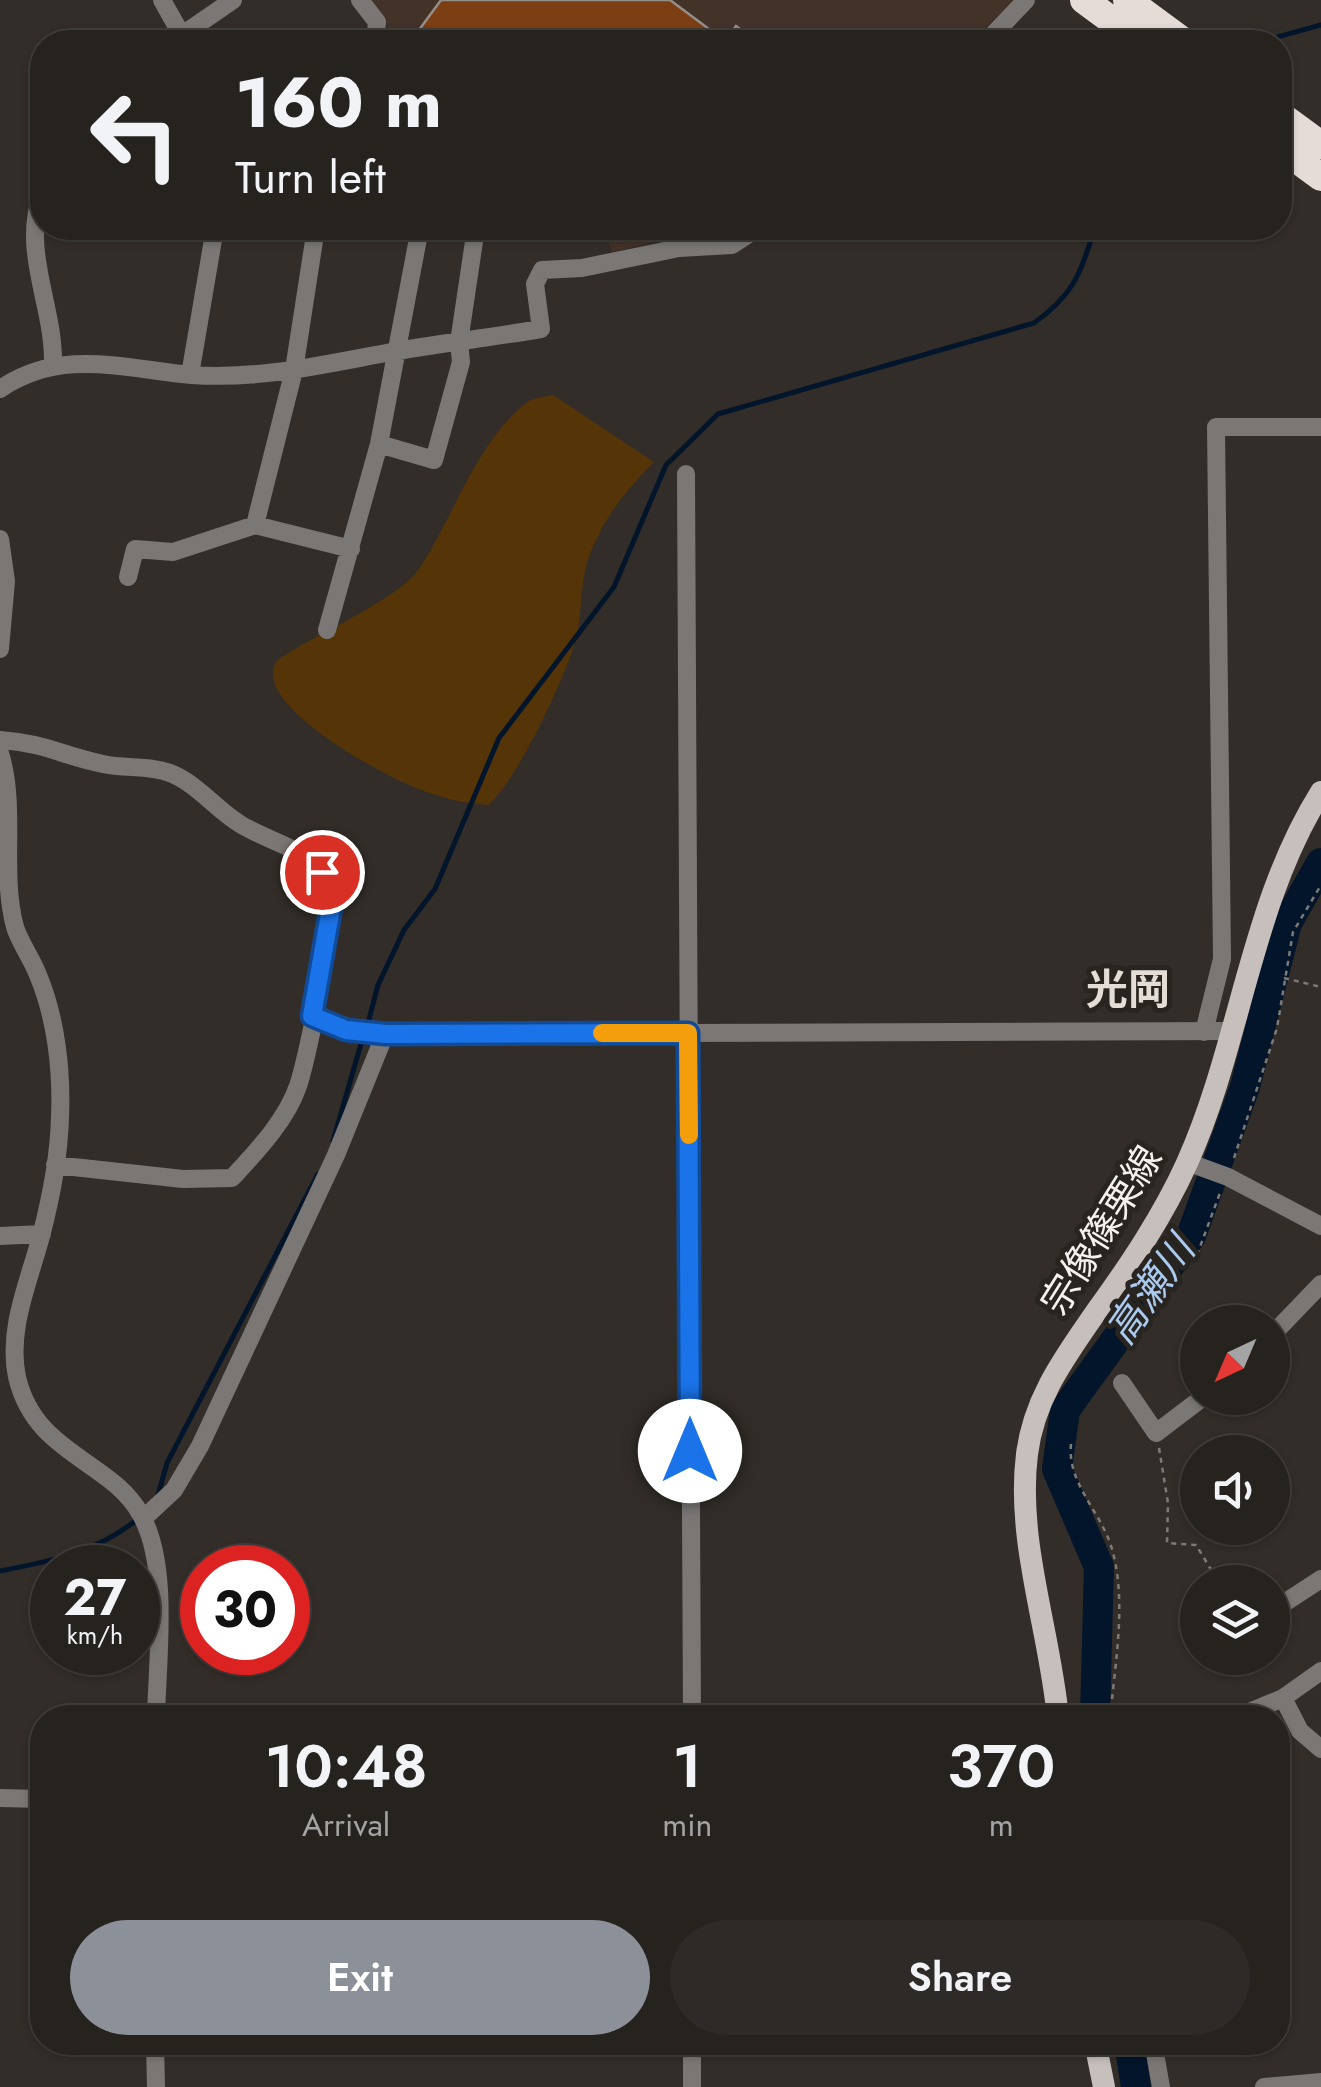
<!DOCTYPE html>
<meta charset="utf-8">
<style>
:root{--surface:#26221e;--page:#2e2a27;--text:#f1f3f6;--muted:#a4a4a4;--line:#423f3c;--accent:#8c9099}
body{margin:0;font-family:Jost,"Noto Sans JP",sans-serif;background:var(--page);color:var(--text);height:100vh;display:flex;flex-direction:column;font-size:38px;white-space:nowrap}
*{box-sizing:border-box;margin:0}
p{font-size:32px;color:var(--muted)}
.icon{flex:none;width:55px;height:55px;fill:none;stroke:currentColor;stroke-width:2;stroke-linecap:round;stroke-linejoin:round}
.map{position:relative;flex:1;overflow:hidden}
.sheet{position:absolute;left:30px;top:1705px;width:1260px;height:350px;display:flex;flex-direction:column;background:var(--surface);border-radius:40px;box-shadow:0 2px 8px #0004,0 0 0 2px var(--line)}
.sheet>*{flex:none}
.guide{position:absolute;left:30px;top:30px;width:1262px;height:210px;border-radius:40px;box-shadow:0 2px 8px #0004,0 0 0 2px var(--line);background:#26221e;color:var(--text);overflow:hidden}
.needle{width:65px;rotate:224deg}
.buttons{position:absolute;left:1180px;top:1305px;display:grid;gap:20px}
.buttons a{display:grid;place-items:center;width:110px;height:110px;border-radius:50%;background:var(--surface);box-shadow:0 2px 8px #0004,0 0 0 2px var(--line);font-size:50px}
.speed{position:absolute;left:30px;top:1545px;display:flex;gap:20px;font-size:50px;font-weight:700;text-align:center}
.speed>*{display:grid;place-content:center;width:130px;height:130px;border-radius:50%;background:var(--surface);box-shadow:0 2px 8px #0004,0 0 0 2px var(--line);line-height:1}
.speed small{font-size:25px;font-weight:400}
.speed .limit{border:15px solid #d22;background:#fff;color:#111}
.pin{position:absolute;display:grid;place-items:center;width:85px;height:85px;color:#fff;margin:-42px;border:5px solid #fff;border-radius:50%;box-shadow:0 2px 10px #0007}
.me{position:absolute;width:110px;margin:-55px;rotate:0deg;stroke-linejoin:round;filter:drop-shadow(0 0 8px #0008)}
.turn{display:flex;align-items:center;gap:35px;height:210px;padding:0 40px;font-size:45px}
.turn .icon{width:130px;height:130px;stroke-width:2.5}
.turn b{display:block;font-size:70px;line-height:85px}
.eta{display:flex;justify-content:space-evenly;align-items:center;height:170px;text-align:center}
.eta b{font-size:60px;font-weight:600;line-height:70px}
.action{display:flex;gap:20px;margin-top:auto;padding:20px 40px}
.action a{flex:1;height:115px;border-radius:60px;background:var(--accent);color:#fff;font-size:40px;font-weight:600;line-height:115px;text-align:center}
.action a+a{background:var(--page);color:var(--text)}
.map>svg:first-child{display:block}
</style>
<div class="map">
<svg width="1321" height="2087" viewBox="0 0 1321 2087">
<rect width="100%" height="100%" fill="#322d28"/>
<path fill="#433228" d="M 371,0 L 1014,0 L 971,42 L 398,42 L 389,36 L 387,23 Z
M 603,228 L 743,228 L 726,239 L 680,236 L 612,252 Z"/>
<path fill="#553508" d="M 553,395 L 654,462 C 625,491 603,519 589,557 C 579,584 583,615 575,642 C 564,680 517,781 488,805 C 460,803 433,796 407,784 C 377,771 256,706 275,664 C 282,649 395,604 419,569 C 452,520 476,443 525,404 C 531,398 545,397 553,395 Z"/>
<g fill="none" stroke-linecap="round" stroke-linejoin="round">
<path stroke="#03152b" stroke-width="5" d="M 1259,42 L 1321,25
M 367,1027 L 378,985 L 404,930 L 435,889 L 499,738 L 614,587 L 666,465 L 718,414 L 1034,323 C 1075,294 1080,273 1095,228
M 333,1141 L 363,1037
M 158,1495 L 167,1463 L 318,1174
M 0,1571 C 52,1561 98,1552 139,1518"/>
<path stroke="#03152b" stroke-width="30" d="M 1095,1718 L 1099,1567 L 1057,1469 L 1065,1410 L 1191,1236 L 1245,1087 L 1287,923 L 1321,863
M 1129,2042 L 1136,2087"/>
</g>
<path fill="#7c3e13" stroke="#958d88" stroke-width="2.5" d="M 441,0 L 670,0 L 725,41 L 736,26 L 758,42 L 435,42 L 419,30 Z"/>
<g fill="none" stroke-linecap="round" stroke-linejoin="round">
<path stroke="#7e7a75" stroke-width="2.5" stroke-dasharray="5 5" stroke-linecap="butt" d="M 1284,978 L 1321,987
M 1234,1158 L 1277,1028 L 1293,932 L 1321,885
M 1197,1255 L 1220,1193
M 1071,1444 C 1067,1484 1101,1511 1112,1549 C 1127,1601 1115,1664 1110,1718
M 1159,1448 L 1168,1503 L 1167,1543 L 1196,1545 L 1210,1568 L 1231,1582"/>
<path stroke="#7a7775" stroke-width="18" d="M 162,0 L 181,34
M 360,0 L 377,22 L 375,42
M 172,42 L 233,0
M 986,42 L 1026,0
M 42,193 C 21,253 54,304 53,364
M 190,375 L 215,228
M 0,389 C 61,347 125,369 192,375 C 262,380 329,363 397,351 C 445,343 493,337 541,329 L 535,284 L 542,270 L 582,268 L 679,248 L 732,245 L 758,228
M 379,444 L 434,460 L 461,362 L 459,342 L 476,228
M 686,474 L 692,1718
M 255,525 L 294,370 L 316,228
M 0,539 L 6,581 L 0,649
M 128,577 L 135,549 L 173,552 L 255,525 L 351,549
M 327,630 L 379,444 L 420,228
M 0,740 C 45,743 63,756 103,764 C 125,769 149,765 170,773 C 196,783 214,807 237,822 C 265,842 317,849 330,885 C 338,909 308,1057 298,1086 C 286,1121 256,1152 232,1178 L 183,1179 L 55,1165
M 0,753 C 17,809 0,872 15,927 C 20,943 32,959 38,975 C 56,1018 62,1070 60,1117 C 59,1156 51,1198 41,1236 C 29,1282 7,1329 17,1377 C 35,1455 111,1460 141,1515 C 170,1566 157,1660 156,1718
M 312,1016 L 346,1030 L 385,1034 L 1233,1031
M 1204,1032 L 1222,959 L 1216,427 L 1321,427
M 1187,1162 L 1228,1177 L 1321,1226
M 0,1236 L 42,1234
M 1272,1335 L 1321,1284
M 1122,1383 L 1156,1433 L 1202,1398
M 144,1518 L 174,1490 L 200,1446 L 336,1155 L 385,1034
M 1272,1611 L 1321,1579
M 1283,1698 L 1300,1731 L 1321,1749
M 1235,1718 L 1283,1698 L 1321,1671
M 0,1798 L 42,1799
M 155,2042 L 156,2087
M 1153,2042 L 1161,2087
M 692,2087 L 692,2042
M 1264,2087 L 1321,2082"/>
<path stroke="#c6bfbb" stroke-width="22" d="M 1058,1718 C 1050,1631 1016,1541 1027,1454 C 1034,1398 1065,1357 1096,1312 C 1130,1265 1163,1216 1187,1163 C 1241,1043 1250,905 1321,792
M 1095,2042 L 1104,2087"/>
<path stroke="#e5dbd7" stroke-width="28" d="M 1084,0 L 1141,42
M 1127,0 L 1184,42
M 1280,115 L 1321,145
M 1280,147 L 1321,177"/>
</g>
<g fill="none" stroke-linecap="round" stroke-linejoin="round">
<g stroke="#114b97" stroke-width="25">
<path id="route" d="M 322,872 L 332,902 L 312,1016 L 346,1030 L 386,1034 L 688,1033 L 690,1451"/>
</g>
<use href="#route" stroke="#1a73e8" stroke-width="18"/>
<path stroke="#f59e0b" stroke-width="18" d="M 602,1033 L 688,1033 L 689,1135"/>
</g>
<g text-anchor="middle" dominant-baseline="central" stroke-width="10" stroke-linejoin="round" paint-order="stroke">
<g font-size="38" fill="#f4f1ee" stroke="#28241f">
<text transform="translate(1101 1230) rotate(-58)">宗像篠栗線</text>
</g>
<g font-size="40" font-style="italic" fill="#abcaf0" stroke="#28241f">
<text transform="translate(1150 1290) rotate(-55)">高瀬川</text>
</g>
<g font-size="42" font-weight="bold" fill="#e3ddd6" stroke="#28241f">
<text x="1128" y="989">光岡</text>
</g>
</g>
</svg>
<div class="buttons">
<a><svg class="needle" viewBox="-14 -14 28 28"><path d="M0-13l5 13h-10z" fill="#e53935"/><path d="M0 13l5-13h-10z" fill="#a4a4a4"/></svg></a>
<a><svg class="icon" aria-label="sound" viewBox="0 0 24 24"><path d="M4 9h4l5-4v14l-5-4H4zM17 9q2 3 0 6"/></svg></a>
<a><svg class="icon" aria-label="layers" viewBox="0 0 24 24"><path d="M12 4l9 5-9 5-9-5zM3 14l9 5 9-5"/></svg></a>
</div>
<div class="speed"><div>27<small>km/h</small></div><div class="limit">30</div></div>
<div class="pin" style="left:322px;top:872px;background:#d93025"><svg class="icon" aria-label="arrive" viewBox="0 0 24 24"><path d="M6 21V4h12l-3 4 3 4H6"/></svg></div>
<svg class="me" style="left:690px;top:1451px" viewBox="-20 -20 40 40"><circle r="19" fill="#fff"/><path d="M0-13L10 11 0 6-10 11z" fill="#1a73e8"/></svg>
<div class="guide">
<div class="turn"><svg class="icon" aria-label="left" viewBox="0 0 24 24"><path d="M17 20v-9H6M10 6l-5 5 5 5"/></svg><div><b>160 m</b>Turn left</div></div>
</div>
<section class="sheet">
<div class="eta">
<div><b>10:48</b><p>Arrival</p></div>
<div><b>1</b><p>min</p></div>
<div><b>370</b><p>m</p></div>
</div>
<div class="action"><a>Exit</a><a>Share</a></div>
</section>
</div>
